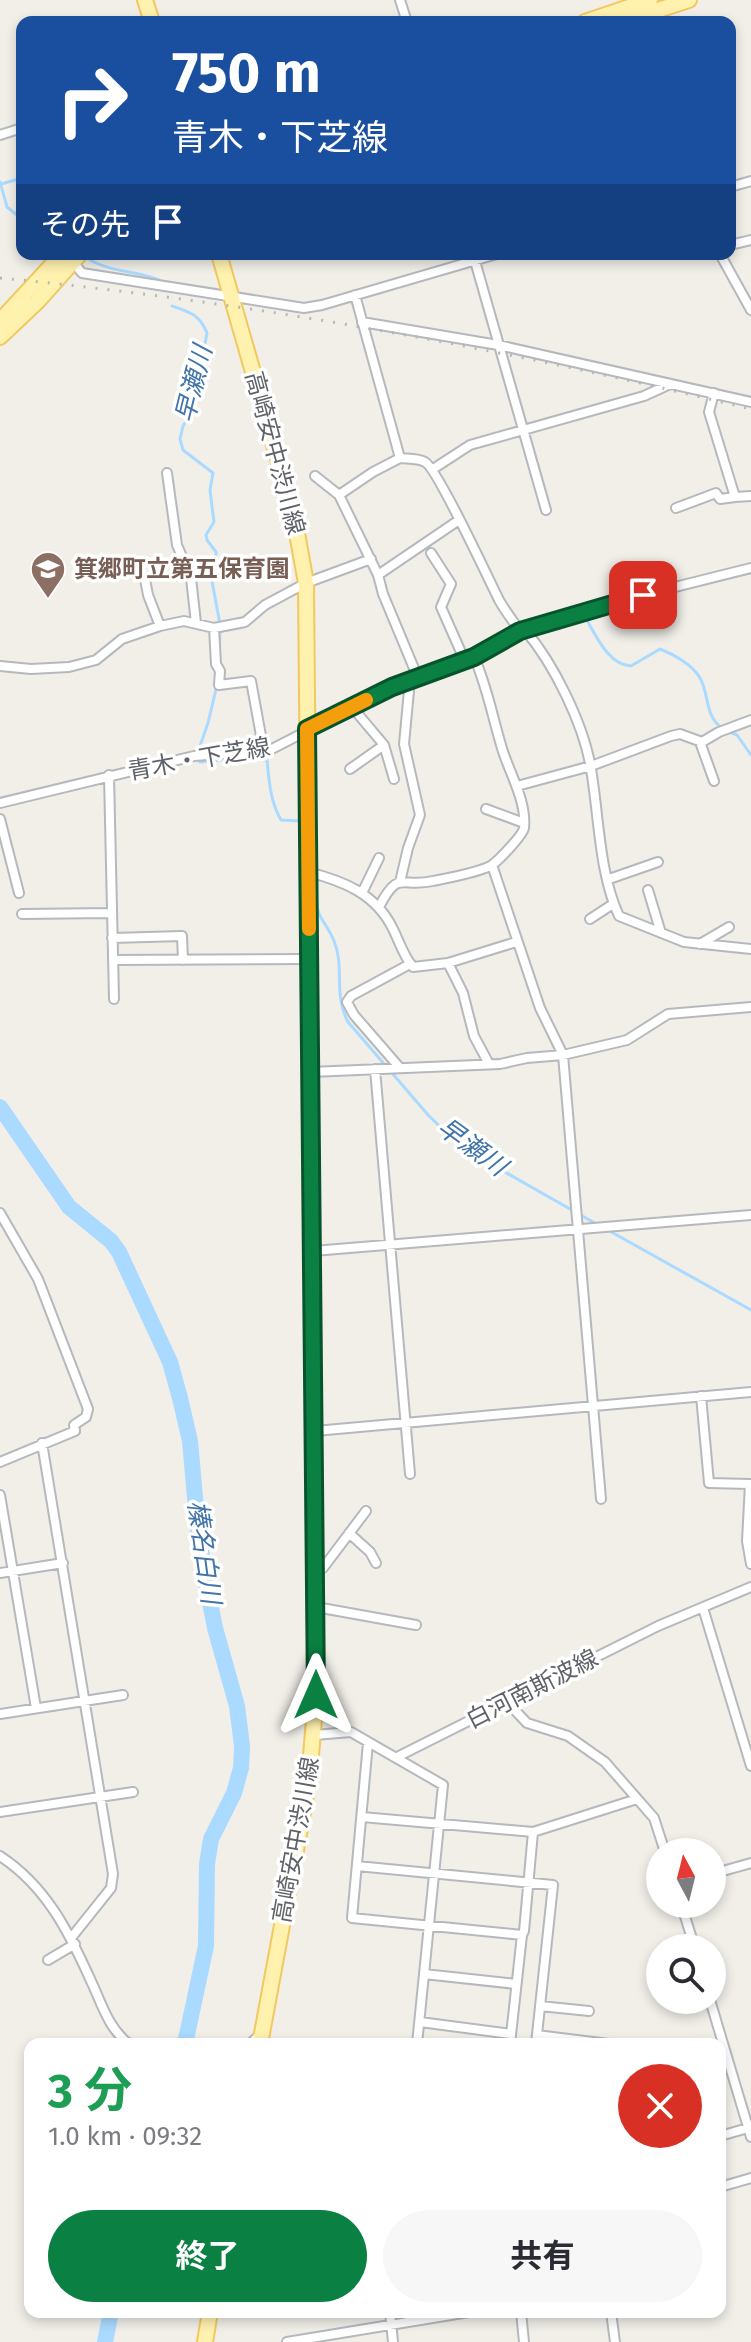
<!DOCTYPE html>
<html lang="ja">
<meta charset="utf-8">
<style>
:root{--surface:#fff;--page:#f7f7f7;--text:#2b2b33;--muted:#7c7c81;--accent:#0b8043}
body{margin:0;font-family:"Fira Sans","Noto Sans JP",sans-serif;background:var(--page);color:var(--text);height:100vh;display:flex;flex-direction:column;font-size:30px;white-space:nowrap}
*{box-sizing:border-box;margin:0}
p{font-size:26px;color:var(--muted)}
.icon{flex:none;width:44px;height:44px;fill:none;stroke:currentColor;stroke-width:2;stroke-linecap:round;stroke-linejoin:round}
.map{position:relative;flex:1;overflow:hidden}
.drawer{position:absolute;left:24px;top:2038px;width:702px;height:280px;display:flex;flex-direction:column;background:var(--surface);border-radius:16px;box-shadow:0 4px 12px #0003}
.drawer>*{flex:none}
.hud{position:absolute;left:16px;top:16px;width:720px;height:244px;border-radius:16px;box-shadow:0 4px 12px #0003;background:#1a4fa0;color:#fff;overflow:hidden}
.needle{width:52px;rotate:353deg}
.tools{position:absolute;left:646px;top:1838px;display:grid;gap:16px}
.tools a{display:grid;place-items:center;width:80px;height:80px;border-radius:50%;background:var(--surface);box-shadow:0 4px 12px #0003;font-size:40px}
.pin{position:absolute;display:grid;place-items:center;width:68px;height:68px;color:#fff;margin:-34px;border-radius:16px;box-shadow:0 4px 12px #0006}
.me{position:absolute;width:88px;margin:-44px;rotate:0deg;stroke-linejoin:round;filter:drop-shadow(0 0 6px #0008)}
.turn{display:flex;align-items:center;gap:28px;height:168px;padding:0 24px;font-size:36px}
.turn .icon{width:104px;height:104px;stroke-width:2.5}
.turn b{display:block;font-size:56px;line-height:68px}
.then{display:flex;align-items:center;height:76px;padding:0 24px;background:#0003;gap:16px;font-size:30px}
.round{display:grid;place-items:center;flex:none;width:84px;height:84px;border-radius:42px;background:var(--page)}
.headline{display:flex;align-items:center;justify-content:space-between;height:136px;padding:0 24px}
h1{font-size:48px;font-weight:700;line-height:60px;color:#1e9e55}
.cta{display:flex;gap:16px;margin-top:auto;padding:16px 24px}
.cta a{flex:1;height:92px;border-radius:48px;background:var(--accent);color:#fff;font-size:32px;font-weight:700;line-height:92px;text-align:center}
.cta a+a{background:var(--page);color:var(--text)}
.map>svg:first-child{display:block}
</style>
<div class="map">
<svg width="751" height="2342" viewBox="0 0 751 2342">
<rect width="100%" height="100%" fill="#f1efe8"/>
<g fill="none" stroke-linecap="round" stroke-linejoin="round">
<path stroke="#aadaff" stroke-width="3" d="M 0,182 L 7,207 L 22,219
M 1,184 L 22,178
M 90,260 C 111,272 137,271 159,280
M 172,306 C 190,312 200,315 207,333 L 192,412 L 183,426 L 180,439 L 183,450 L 213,473 L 210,490 L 214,522 L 206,535 L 207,540 L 216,552 L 216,561 L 211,576 L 220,624 L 219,665
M 585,617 C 596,635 608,665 631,666 L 660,649 C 673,654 693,665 700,678 C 710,696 704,716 723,729
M 730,732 L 737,735 L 751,755
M 200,746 L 208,723 L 217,685
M 200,762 L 229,759 L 267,760 C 269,780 270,801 281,820 L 300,821
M 313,820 L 315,823 L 315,844
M 316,901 C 317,918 328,925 334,941 C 345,967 333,994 348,1022 L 429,1116 L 452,1138 L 496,1167 L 600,1226
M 606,1229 L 751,1310"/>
<path stroke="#aadaff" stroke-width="16" d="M 0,1107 L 69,1207 L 111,1241 L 119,1252 L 170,1362 L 180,1398 L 190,1441 L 198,1531 L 206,1582 L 215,1628 L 237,1706 L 242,1746 L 241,1768 L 234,1793 L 211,1839 L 207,1864 L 206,1946 L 185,2044
M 105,2342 L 111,2312"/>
<g stroke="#b5b8bc" stroke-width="12">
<path id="street" d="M 400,0 L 407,22
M 0,135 L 22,128
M 730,187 L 751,181
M 730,245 L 751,240
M 473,254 L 546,510
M 720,254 L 751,310
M 73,262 L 82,273 L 304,308 L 322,305 L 497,254
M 355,295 L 400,458 C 407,459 418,458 425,462 C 437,468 489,580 499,600 C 505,611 513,621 520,631
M 362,322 L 498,345 L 751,402
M 714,393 L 709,412 L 735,497 L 751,496
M 433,469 L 470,445 L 644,396 L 670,384
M 167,473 L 177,545 L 191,578 L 196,623
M 315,476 L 339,495 L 378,575 L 383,594 L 418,678
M 339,495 L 373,472 L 400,458
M 676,508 L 716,493 L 720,499 L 735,497
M 431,553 L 451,584 L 441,607 L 464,659
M 378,575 L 459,520
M 145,579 L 148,595 L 160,626
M 214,628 L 216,664 L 220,671 L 219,685 L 251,681 L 264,752
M 525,630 C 554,664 584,725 591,769 C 599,816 599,873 619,916 L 684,942 L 751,949
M 0,666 L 31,669 L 69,667 L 96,660 L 122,639 L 160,626 L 184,621 L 214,628 L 245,622 L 265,605 L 306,583 L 371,559
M 700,742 L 714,781
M 384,745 L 394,779
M 350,769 L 384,745 L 352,707
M 109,775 L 114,999
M 517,786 L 591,766 L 671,736 L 680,734 L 702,742 L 719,732 L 751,720
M 0,803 L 194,756 L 268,751 L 392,687 L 474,657 L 520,631 L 643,595 L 751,568
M 486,809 L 524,823
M 0,819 L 19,893
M 492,865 L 540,1008 L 563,1055 L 601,1499
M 308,872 C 344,881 376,894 393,929 C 399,941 404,957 413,967 L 448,963 L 516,942
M 609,879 L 658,862
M 400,882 L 408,848 L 420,815 L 404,744 L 410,680
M 648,890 L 661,933
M 362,893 L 379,858
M 379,907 C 399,869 400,888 433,881 C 448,878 481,872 492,865 C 499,860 523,835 524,828 C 527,800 508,771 501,745 C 492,715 487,686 474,657
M 22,914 L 110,913
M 590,919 L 613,904
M 112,938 L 182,936 L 183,960
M 700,944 L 729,927
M 113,960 L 310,959
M 448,963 L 463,993 L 474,1036 L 489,1064
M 400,1068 L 354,1015 L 347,1002 L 351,996 L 410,964
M 375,1069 L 410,1474
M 311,1072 L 500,1064 L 527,1058 L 563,1055 L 627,1040 L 668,1014 L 751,1007
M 0,1213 L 38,1279 L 88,1409 L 86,1417 L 74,1425 L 75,1431 L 0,1462
M 313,1251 L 751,1215
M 701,1396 L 709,1483 L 750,1484 L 747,1541 L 751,1564
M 315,1431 L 751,1392
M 42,1443 L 113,1874 L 111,1888 L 71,1938
M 0,1495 L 36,1708
M 349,1533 L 370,1552 L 376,1563
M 316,1570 L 323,1568 L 366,1511
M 0,1573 L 63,1563
M 316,1607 L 416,1625
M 703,1608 L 751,1766
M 507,1702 L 527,1723 L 568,1736 L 605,1762 L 654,1818 L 665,1852
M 0,1714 L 123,1695
M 314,1735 L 351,1732 L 443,1785 L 417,2044
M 368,1743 L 352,1918 L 522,1935
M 397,1757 L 658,1626 L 751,1587
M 0,1812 L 133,1792
M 362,1817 L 533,1832 L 524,1931 L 522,1935 L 510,2044
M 533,1832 L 637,1799
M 0,1856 C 46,1886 69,1932 91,1981 C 102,2004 108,2028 129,2044
M 357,1866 L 553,1885 L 536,2044
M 712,1874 L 751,1863
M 681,1904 L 695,1948
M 48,1960 L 75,1944
M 424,1974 L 516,1984
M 710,2000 L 751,2137
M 540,2006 L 589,2011
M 420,2022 L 511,2034
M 537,2035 L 609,2044
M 250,2044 L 262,2033
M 720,2136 L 748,2128
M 720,2187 L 751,2178
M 390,2312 L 393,2342
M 521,2312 L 524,2342
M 611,2312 L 615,2342
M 287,2342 L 469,2312"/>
</g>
<g stroke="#f2c960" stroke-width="18">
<path id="primary" d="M 145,0 L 152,22
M 585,22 L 650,0
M 621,22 L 689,0
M 219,254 L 293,511 L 306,583 L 316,1695 L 309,1780 L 260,2044
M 0,321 L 62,254
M 0,337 L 37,302 L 80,254
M 205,2342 L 210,2312"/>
</g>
<use href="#street" stroke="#fff" stroke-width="8"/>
<use href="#primary" stroke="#fff2af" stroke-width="14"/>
<path stroke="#b6b7b8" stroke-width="3" stroke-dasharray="2 10" stroke-linecap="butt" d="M 0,278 C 253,302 504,349 751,409"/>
</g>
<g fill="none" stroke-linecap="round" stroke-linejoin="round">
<g stroke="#07532c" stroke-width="20">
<path id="route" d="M 316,1695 L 307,729 L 392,687 L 474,657 L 520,631 L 643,595"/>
</g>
<use href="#route" stroke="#0b8043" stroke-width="14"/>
<path stroke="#f59e0b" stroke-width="14" d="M 309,929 L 307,729 L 366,700"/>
</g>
<defs>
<g id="school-pin" transform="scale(1.8)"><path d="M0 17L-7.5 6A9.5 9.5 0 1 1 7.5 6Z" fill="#8d6e63" stroke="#fff"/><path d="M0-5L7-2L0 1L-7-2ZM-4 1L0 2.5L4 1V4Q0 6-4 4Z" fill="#fff"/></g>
</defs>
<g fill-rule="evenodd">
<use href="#school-pin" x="48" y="569"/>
</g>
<g text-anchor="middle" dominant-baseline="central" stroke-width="7" stroke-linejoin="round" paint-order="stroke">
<g font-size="24" fill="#5f6368" stroke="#fff">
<text transform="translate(275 453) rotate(75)">高崎安中渋川線</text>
<text transform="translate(199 759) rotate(-10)">青木・下芝線</text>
<text transform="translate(532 1689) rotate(-27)">白河南斯波線</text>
<text transform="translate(296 1840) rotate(-80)">高崎安中渋川線</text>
</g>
<g font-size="24" font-weight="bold" fill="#785e54" stroke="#fff" text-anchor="start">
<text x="74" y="569">箕郷町立第五保育園</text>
</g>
<g font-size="26" font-style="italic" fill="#4174aa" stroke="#fff">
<text transform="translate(194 384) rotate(-76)">早瀬川</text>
<text transform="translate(472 1147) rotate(36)">早瀬川</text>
<text transform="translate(204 1552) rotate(82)">榛名白川</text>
</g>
</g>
</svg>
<div class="tools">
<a><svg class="needle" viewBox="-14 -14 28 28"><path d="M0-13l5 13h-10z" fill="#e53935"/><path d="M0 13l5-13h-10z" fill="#7c7c81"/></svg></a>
<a><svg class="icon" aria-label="search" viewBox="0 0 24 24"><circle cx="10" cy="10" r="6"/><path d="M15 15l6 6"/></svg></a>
</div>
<div class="pin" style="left:643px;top:595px;background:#d93025"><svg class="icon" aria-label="arrive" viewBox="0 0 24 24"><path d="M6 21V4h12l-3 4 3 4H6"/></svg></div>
<svg class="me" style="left:316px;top:1695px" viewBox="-20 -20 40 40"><path d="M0-17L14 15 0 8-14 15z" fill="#0b8043" stroke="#fff" stroke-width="4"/></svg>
<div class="hud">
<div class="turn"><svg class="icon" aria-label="right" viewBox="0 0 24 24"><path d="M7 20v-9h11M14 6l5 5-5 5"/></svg><div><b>750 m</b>青木・下芝線</div></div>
<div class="then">その先<svg class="icon" aria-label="arrive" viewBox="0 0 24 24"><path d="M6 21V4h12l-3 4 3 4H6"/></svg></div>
</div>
<section class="drawer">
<div class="headline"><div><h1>3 分</h1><p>1.0 km · 09:32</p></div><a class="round" style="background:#d93025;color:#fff"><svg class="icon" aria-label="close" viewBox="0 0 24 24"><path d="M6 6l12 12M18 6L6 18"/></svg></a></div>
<div class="cta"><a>終了</a><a>共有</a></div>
</section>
</div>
